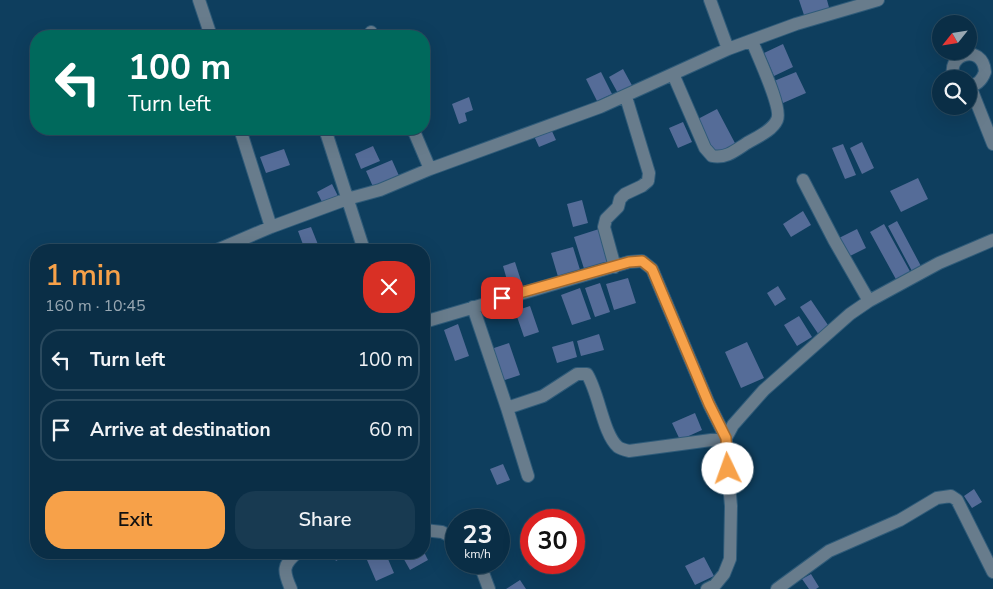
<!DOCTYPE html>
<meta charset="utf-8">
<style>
:root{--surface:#0a2e46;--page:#183a51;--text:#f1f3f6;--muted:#99a8b3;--line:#2a4a5f;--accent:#f7a149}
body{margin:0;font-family:"Nunito Sans",sans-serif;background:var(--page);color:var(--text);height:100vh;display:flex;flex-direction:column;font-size:19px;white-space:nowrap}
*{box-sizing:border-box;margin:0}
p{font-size:16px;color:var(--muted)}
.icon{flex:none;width:28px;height:28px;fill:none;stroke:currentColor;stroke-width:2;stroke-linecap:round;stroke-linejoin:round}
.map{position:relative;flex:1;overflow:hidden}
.side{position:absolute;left:30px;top:244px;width:400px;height:315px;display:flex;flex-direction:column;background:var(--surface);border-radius:20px;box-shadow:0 5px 20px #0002,0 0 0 1px var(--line)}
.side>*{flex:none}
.hud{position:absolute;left:30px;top:30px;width:400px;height:105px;border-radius:20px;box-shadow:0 5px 20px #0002,0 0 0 1px var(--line);background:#00695c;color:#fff;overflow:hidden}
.needle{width:32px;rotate:240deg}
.tools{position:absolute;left:932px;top:15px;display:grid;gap:10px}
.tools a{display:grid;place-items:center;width:45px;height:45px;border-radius:50%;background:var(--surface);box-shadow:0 5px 20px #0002,0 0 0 1px var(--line);font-size:25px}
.speed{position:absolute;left:445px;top:509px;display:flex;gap:10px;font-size:25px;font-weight:700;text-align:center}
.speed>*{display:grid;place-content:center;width:65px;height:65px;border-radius:50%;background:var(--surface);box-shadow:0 5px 20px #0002,0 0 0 1px var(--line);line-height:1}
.speed small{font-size:12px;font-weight:400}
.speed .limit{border:8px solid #d22;background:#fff;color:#111}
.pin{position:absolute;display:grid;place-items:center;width:42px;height:42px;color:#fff;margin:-21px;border-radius:10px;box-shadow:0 2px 8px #0006}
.me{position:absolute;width:55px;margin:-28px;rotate:357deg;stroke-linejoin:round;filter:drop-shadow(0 0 4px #0008)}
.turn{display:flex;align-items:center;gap:18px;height:105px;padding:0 15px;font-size:22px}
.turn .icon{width:65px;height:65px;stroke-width:2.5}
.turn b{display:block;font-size:35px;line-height:42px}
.round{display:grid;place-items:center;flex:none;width:52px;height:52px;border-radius:20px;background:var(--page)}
.headline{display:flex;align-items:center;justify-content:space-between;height:85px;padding:0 15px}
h1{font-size:30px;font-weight:600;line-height:38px;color:var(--accent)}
.button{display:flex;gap:10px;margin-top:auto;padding:10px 15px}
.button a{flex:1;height:58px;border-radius:20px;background:var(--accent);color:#111;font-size:20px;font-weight:600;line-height:58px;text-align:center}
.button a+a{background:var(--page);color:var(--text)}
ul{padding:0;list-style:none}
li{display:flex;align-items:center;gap:15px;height:62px;margin:0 10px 8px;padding:0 5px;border:2px solid var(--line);border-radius:20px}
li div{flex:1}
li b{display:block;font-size:19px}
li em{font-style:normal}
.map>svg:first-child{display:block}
</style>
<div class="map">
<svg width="993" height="589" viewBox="0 0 993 589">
<rect width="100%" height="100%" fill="#0e3e5e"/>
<path fill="#556c98" d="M 799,0 L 827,0 L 830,11 L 805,18 Z
M 783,44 L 793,67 L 774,76 L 764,53 Z
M 623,69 L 634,89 L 620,97 L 609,77 Z
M 601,72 L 612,94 L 597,101 L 586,79 Z
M 796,72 L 806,93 L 783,103 L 774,81 Z
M 469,97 L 473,110 L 465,113 L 467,121 L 459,124 L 452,104 Z
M 717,109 L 736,145 L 715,155 L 696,120 Z
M 683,122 L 692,142 L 678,148 L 669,128 Z
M 551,129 L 556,140 L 539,147 L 534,136 Z
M 862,142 L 874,168 L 862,174 L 850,148 Z
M 843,144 L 856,175 L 845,179 L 832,148 Z
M 373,146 L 380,161 L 361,169 L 355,154 Z
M 284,149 L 290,165 L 266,173 L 260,157 Z
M 392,160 L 400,178 L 374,189 L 366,171 Z
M 918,178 L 928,199 L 901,212 L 890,191 Z
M 332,184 L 339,198 L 324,206 L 317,192 Z
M 582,200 L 588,223 L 573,227 L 567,204 Z
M 803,211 L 811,225 L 791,237 L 783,224 Z
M 897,221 L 922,268 L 913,273 L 888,226 Z
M 884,224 L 912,275 L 898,283 L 870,232 Z
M 311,227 L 319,247 L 305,250 L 298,231 Z
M 599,229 L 611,267 L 586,275 L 574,237 Z
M 857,229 L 866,248 L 846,258 L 837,239 Z
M 573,247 L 581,273 L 559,280 L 551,253 Z
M 515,262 L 524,290 L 511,294 L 503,266 Z
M 628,278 L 636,303 L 614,310 L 606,284 Z
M 600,283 L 610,312 L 595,317 L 585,288 Z
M 778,286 L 786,299 L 775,306 L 767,293 Z
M 580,288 L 591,319 L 572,325 L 561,295 Z
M 811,300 L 830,328 L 819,335 L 800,307 Z
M 530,306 L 539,332 L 524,337 L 515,311 Z
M 799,316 L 812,337 L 797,346 L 784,325 Z
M 458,324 L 469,356 L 455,361 L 444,330 Z
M 599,334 L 604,350 L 581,356 L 577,341 Z
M 573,341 L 577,357 L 557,363 L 552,347 Z
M 747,342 L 764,378 L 741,388 L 725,352 Z
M 509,343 L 520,375 L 502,381 L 491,349 Z
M 695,413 L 702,430 L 680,440 L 672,423 Z
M 503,464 L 510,480 L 497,485 L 490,469 Z
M 974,489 L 982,502 L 972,508 L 964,496 Z
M 331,552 L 351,552 L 336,561 Z
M 385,552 L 394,573 L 376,581 L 367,560 Z
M 403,552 L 424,552 L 428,560 L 410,570 L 401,554 Z
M 704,557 L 714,576 L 695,585 L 685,566 Z
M 811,574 L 819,587 L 816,589 L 809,589 L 802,579 Z
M 520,580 L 526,589 L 506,589 Z"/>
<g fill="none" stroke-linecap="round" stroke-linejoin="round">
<g stroke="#2f5b79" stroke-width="14">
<path id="minor" d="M 199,0 L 211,36
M 710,0 L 728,49
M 371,32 L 372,36
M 673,74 L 705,148 L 712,156 C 726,159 736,150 747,143 C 757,137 772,131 777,120 C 783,108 757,55 752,41
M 955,79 C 943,54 983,42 985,72 C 982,80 978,85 969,86
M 970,86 L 993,144
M 240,129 L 271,227
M 325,129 L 364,250
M 413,129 L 430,169
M 803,180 L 834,240 L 869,301
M 217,250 L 271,227 L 347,199 L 380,190 L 430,169 L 600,107 L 728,49 L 796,24 L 878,0
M 615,267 L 604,227 L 606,219 L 618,207 L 620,199 L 625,194 L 642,186 L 648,181 L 649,173 L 626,97
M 473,307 L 507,408 L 528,476
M 424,322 L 629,262 L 642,261 L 652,269 L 709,404 L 726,438 L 629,451 C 625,450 621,449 618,447 C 603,434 599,393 587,374 L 577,374 L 543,396 L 507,408
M 424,530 L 442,532 L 456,539
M 479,562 L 489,589
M 291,589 C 283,571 282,565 298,552
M 707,589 L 715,585 L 724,574 L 730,559 L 731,506 L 726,451 L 726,438 L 733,425 L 764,390 L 850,314 L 869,301 L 939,263 L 993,240
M 777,589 L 829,551 L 900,520 L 937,498 L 951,496 L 957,500 L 993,572"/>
</g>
<use href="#minor" stroke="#687c8c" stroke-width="12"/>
</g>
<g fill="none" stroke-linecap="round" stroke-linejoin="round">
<g stroke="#a1692f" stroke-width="12">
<path id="route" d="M 502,298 L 629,262 L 642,261 L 652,269 L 709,404 L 726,438 L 728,469"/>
</g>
<use href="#route" stroke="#f7a149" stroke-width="9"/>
</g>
</svg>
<div class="tools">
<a><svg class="needle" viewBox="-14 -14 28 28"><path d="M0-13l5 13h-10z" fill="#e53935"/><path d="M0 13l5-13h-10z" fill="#99a8b3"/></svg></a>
<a><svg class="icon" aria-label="search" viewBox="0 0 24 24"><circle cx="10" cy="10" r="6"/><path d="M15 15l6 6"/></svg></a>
</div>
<div class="speed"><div>23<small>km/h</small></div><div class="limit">30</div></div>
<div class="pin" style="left:502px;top:298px;background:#d93025"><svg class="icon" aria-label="arrive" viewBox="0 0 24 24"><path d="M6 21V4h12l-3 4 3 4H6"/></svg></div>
<svg class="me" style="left:728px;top:469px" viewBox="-20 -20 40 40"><circle r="19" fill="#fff"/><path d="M0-13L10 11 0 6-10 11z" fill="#f7a149"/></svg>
<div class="hud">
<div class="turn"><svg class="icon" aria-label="left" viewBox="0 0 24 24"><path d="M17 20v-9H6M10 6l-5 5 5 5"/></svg><div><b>100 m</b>Turn left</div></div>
</div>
<section class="side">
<div class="headline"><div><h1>1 min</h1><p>160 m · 10:45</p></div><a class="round" style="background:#d93025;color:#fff"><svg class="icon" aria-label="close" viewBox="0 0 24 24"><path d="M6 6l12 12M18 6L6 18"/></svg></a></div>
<ul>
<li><svg class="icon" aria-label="left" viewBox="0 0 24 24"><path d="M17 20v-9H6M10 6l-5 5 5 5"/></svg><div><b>Turn left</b></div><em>100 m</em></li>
<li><svg class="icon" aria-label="arrive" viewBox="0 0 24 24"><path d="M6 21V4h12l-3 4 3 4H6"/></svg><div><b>Arrive at destination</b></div><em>60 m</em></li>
</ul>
<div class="button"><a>Exit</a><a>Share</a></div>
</section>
</div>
